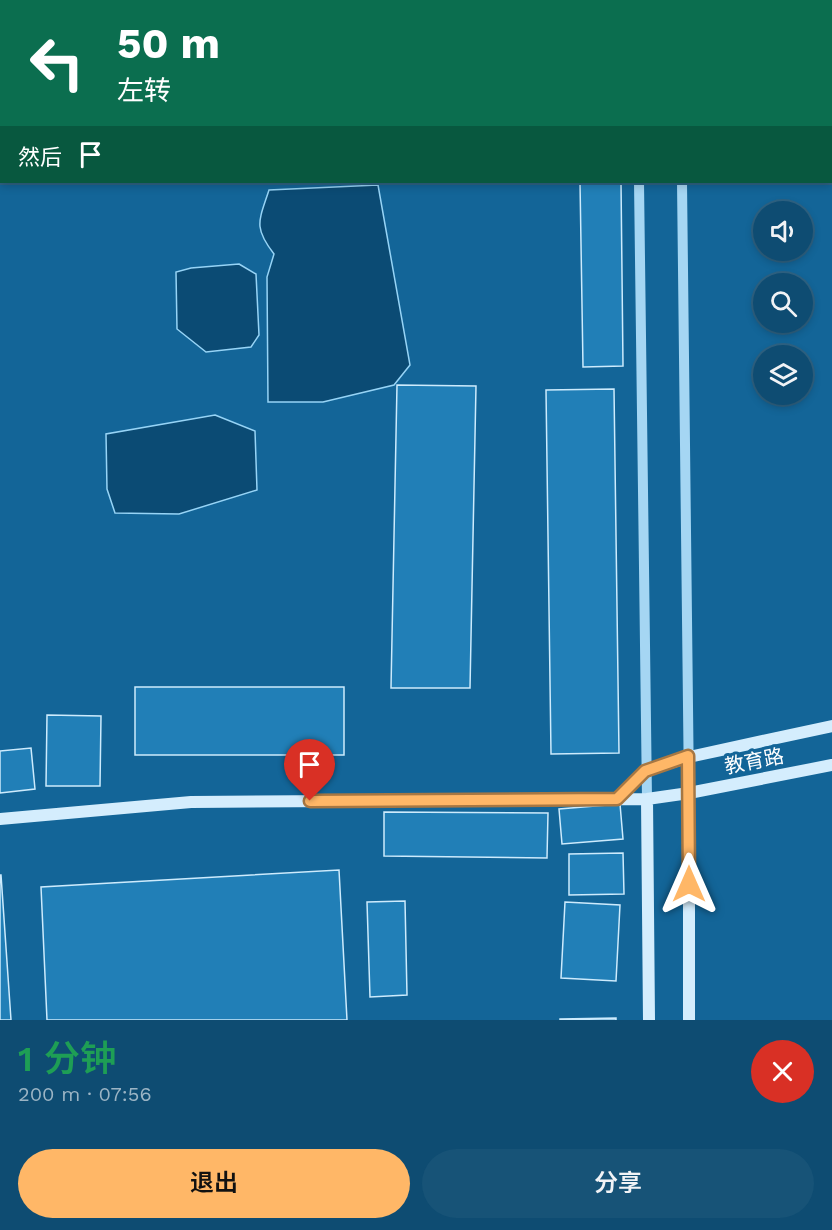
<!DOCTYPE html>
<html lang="zh">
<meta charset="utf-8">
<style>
:root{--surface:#0e4c72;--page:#175377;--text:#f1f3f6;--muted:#9bb4c4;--line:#2e6384;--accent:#ffb767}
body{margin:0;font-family:"Work Sans","Noto Sans SC",sans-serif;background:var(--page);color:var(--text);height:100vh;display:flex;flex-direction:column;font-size:22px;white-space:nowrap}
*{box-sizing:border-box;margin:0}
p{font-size:20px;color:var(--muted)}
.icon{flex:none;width:33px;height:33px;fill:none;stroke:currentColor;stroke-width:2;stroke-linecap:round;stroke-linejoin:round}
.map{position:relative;height:1020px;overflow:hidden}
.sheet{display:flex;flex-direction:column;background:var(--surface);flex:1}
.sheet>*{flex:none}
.hud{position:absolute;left:0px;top:0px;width:832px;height:183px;box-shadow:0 3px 9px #0003,0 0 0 2px var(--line);background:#0b6e4f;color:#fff;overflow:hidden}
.controls{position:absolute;left:753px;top:201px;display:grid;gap:12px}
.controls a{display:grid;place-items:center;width:60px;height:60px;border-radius:50%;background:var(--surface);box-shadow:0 3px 9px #0003,0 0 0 2px var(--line);font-size:30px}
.pin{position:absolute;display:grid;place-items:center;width:51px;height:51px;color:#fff;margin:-62px -26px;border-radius:50% 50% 50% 0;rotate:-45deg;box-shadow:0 0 6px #0007}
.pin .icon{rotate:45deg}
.me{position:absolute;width:66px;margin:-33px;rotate:0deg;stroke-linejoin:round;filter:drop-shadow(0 0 4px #0008)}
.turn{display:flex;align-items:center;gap:21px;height:126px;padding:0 18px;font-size:27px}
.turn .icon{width:78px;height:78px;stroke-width:2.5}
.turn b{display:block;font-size:42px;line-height:51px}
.then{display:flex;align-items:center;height:57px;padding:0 18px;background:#0003;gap:12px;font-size:22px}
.round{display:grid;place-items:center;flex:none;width:63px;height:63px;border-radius:32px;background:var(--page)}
.headline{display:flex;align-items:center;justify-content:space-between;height:102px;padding:0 18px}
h1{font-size:36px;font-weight:600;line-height:45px;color:#1e9e55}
.action{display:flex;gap:12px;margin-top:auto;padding:12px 18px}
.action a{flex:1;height:69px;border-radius:36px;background:var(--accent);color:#111;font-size:24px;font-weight:600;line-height:69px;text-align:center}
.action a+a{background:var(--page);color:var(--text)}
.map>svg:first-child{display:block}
</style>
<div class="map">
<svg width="832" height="1020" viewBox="0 0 832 1020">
<rect width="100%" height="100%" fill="#136598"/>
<path fill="#0b4b74" stroke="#97d4f6" stroke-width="1.5" d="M 378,185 L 410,365 L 394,385 L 323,402 L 268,402 L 267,277 L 274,254 C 253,227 259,221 269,190 Z
M 239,264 L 256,274 L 259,335 L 251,347 L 206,352 L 177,329 L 176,272 L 191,268 Z
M 215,415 L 255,431 L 257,490 L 179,514 L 115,513 L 107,489 L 106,434 Z"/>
<path fill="#217fb7" stroke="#cdebfd" stroke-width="1.5" d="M 560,0 L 619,0 L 619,2 L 560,2 Z
M 580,182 L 621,182 L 623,366 L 583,367 Z
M 397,385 L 476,386 L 470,688 L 391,688 Z
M 614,389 L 619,753 L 551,754 L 546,390 Z
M 135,687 L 344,687 L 344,755 L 135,755 Z
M 47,715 L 101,716 L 100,786 L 46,786 Z
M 31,748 L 35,789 L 0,793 L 0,751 Z
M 620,804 L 623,839 L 562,844 L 559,809 Z
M 384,812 L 548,813 L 547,858 L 384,856 Z
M 623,853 L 624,894 L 569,895 L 569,854 Z
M 339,870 L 347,1020 L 47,1020 L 41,887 Z
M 0,875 L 1,875 L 11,1020 L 0,1020 Z
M 405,901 L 407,995 L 370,997 L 367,902 Z
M 565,902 L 620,905 L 616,981 L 561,978 Z
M 616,1018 L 616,1020 L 560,1020 L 560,1019 Z"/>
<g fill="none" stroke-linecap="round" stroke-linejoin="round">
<path stroke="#a5d6f3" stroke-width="10" d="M 637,0 L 637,2
M 680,0 L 680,2
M 639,182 L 647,799
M 682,182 L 689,793"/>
<path stroke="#d4edfd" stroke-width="12" d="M 617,799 L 645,771 L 689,757 L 832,726
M 647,799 L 649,1020
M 0,819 L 191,802 L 647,799 L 689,793 L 832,765
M 689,1020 L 689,793"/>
</g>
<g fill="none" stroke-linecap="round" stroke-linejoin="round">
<g stroke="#a67743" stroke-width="15">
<path id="route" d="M 310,801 L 617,799 L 645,771 L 688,756 L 689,884"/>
</g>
<use href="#route" stroke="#ffb767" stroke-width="10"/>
</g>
<g text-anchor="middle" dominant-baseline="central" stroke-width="6" stroke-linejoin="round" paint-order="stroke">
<g font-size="20" fill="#fff" stroke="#136598">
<text transform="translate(754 761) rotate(-11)">教育路</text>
</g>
</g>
</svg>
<div class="controls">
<a><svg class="icon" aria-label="sound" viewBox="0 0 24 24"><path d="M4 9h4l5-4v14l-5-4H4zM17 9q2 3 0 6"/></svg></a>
<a><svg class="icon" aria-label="search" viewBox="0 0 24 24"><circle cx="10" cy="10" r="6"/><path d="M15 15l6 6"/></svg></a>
<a><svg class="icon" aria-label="layers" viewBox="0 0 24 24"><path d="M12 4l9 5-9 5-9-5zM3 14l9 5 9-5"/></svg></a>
</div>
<div class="pin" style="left:310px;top:801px;background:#d93025"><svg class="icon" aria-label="arrive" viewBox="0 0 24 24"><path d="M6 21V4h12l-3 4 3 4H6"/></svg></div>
<svg class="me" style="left:689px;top:884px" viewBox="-20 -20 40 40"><path d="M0-17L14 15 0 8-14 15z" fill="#ffb767" stroke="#fff" stroke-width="4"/></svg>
<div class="hud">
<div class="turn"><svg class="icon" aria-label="left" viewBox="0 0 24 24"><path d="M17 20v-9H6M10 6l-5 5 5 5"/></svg><div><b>50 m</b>左转</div></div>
<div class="then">然后<svg class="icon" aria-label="arrive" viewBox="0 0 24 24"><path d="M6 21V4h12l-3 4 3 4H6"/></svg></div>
</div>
</div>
<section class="sheet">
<div class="headline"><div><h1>1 分钟</h1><p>200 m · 07:56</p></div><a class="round" style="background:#d93025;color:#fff"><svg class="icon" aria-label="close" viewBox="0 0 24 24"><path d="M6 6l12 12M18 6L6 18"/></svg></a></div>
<div class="action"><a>退出</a><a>分享</a></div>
</section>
